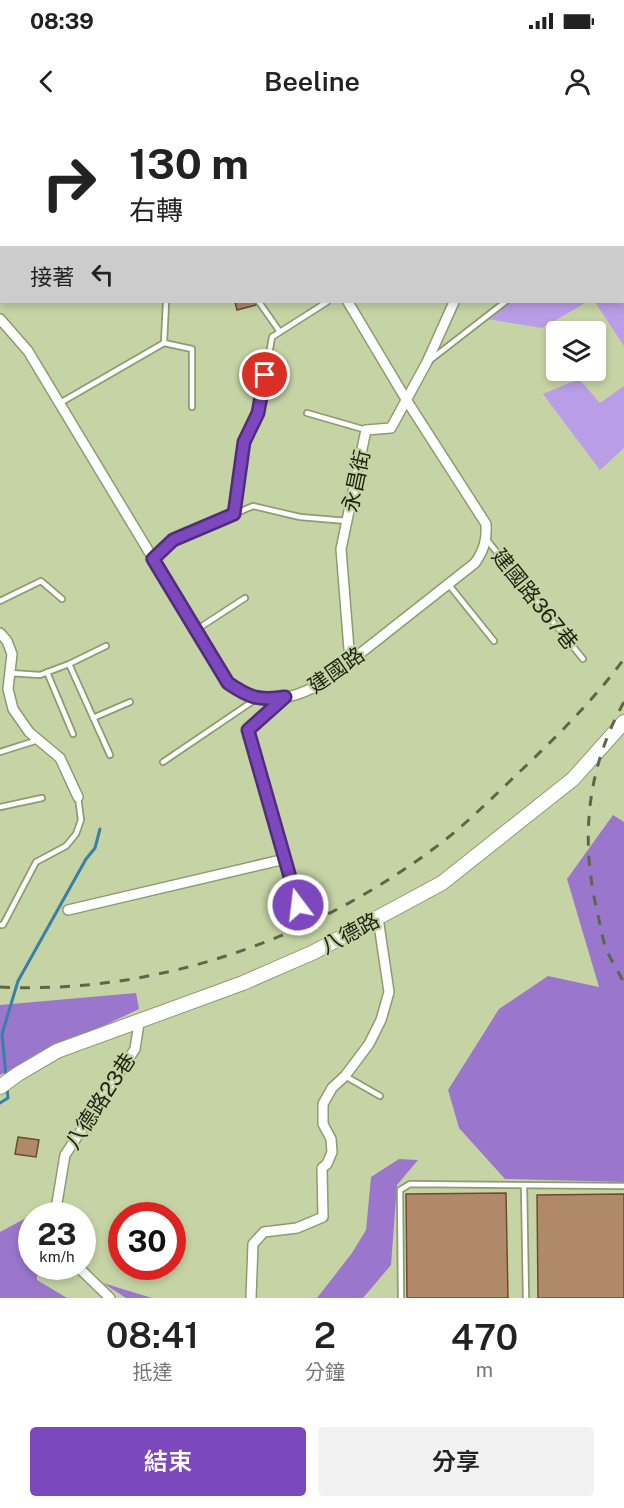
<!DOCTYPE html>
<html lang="zh-TW">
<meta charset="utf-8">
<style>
:root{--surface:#fff;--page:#f2f2f2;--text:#222;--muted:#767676;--accent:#7d47be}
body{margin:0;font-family:"Public Sans","Noto Sans TC",sans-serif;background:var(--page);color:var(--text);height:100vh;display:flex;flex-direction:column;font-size:22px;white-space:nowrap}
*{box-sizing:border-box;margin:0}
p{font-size:20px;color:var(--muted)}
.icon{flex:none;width:33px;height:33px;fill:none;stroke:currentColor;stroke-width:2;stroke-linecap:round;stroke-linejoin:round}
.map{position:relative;height:1178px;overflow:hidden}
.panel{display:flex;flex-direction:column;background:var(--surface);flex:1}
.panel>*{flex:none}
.banner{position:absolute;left:0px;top:0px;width:624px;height:183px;box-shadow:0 3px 9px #0003;background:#fff;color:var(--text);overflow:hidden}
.buttons{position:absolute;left:546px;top:201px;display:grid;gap:12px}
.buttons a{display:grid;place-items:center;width:60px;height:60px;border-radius:6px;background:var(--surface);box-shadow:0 3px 9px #0003;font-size:30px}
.speed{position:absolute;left:18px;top:1082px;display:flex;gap:12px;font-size:30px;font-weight:700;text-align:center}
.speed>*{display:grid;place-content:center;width:78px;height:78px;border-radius:50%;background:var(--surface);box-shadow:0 3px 9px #0003;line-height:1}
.speed small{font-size:15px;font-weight:400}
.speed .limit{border:9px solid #d22;background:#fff;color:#111}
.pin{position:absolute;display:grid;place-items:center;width:51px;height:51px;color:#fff;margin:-26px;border:3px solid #fff;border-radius:50%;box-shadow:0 2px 6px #0007}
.me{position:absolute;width:66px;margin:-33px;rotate:345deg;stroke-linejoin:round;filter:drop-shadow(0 0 4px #0008)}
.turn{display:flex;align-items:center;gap:21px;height:126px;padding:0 30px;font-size:27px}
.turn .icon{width:78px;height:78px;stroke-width:2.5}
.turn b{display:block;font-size:42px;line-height:51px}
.then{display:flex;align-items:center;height:57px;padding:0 30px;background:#0003;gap:12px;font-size:22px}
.eta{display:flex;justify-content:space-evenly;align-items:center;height:102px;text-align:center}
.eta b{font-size:36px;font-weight:600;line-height:42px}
.cta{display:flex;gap:12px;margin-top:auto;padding:12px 30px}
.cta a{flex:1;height:69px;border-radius:6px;background:var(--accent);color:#fff;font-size:24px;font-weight:600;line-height:69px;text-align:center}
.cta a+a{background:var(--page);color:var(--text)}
.status{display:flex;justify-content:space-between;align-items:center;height:42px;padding:0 30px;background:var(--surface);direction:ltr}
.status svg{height:16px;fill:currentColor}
header{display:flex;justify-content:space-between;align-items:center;height:78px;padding:0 30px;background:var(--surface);font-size:27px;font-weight:600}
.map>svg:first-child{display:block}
</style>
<div class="status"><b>08:39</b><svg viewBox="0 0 49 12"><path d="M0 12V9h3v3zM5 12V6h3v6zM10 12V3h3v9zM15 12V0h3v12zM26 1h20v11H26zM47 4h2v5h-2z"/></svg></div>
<header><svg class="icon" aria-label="back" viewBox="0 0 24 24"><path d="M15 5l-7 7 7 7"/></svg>Beeline<svg class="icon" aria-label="person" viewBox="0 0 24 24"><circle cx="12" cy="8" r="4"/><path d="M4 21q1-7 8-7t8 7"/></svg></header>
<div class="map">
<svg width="624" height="1178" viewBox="0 0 624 1178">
<rect width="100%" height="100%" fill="#c6d4a5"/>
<path fill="#b99de7" d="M 544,0 L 624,0 L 624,87 L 623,88 L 622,2 Z
M 624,96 L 624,226 L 595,182 L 622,182 Z
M 509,182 L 587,182 L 542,208 L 487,199 Z
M 579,259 L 600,283 L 624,266 L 624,328 L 600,350 L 543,274 Z"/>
<path fill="#9a77cd" d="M 613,695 L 624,702 L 624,1062 L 505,1059 L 459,1008 L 448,970 L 499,889 L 548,856 L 599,867 L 567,759 Z
M 136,873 L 139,889 L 0,955 L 0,885 Z
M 399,1039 L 418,1040 L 397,1065 L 391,1145 L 363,1178 L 317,1178 L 352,1133 L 366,1110 L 371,1057 Z
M 37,1092 L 37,1095 L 32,1095 L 32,1146 L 37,1146 L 37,1160 L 67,1178 L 0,1178 L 0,1112 Z
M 103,1163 L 152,1178 L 126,1178 Z"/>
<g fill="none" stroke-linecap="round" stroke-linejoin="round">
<path stroke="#397fa6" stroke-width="3" d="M 6,956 L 2,914 L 18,861 L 86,739 L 95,728 L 100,709
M 0,983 L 8,978 L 7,968"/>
</g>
<path fill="#af8969" stroke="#6f4c2e" stroke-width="1.5" d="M 235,182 L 255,182 L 256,185 L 237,190 Z
M 18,1017 L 39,1020 L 36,1037 L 15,1034 Z
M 506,1073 L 508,1178 L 407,1178 L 406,1074 Z
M 624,1074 L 624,1178 L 538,1178 L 537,1075 Z"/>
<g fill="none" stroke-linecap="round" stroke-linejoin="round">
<g stroke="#8e9b6f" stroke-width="8">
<path id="lane" d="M 55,0 L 55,2
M 169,0 L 170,2
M 622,92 L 624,91
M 0,117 L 2,117
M 259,182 L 280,212
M 164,223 L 192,229 L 192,287
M 429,241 L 505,182
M 60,283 L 164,223 L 166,182
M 307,293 L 366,310
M 234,394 L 244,322 L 259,293 L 272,217 L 327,182
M 487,420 L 583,539
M 153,439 L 173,420 L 253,386 L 300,397 L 347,401
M 449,465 L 494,521
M 0,481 L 41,461 L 62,479
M 196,510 L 245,478
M 69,544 L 106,526
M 47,552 L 73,614
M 10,553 L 40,555 L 69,544 L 110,635
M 93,598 L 130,582
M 0,632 L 38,620
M 163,642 L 256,579
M 0,687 L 42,678
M 0,805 L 3,805 L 36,742 L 66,726 L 76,714 L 81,700 L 78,677
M 345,956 L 380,976
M 524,1066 L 526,1178
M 401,1178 L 400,1070 L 410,1064 L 624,1066"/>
</g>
<g stroke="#8e9b6f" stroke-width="12">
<path id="street" d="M 245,0 L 246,2
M 499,0 L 499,2
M 0,26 L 2,27
M 0,199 L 28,231 L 228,563 C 234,567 241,574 248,576 C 272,586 303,574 324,562 L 475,443 C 484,430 487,420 486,404 L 407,281 L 348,182
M 0,513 L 7,521 L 12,534 L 8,569 L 13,589 L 29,612 L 60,638 L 78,677
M 350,542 L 341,429 L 366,310 L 391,308 L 427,242 L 454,182
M 285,577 L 248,610 L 298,785
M 68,790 L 285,739
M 55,1095 L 65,1035 L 135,929 L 139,903
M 77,1146 L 110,1178
M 251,1178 L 253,1124 L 264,1112 L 297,1108 L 323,1097 L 322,1048 L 327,1044 L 332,1032 L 331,1019 L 323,1004 L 323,984 L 332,968 L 345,956 L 369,924 L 381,900 L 389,872 L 378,798"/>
</g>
<g stroke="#8e9b6f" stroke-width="16">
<path id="secondary" d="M 99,2 L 102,0
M 0,82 L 2,80
M 0,967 L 18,954 L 57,931 L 243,863 L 314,832 L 442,763 L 573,659 L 624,602"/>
</g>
<use href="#lane" stroke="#fff" stroke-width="4.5"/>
<use href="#street" stroke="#fff" stroke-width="9"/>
<use href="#secondary" stroke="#fff" stroke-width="14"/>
<path stroke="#5e6649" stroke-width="3" stroke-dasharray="10 10" stroke-linecap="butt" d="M 624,582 C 586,650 580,721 598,795 C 600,805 602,816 605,826 C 610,839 618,851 624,863
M 0,867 C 159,875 320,817 445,720 C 475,696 501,669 529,643 C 563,610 596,577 624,539"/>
</g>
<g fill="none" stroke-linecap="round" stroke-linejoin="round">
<g stroke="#512e7c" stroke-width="15">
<path id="route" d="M 265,255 L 258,293 L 244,322 L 234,394 L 173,420 L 153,439 L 228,563 C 250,578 259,581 285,577 L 248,610 L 298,785"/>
</g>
<use href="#route" stroke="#7d47be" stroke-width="10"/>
</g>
<g text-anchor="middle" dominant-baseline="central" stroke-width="4.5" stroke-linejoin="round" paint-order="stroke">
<g font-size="21" fill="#1e2311" stroke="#c6d4a5">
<text transform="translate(356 361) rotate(-78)">永昌街</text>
<text transform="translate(535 479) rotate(51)">建國路367巷</text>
<text transform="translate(336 550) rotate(-35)">建國路</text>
<text transform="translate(350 813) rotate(-28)">八德路</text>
<text transform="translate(100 981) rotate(-57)">八德路23巷</text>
</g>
</g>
</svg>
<div class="buttons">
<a><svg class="icon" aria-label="layers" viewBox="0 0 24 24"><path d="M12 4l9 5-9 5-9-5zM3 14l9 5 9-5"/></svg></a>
</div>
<div class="speed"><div>23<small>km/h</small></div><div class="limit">30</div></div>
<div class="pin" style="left:265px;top:255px;background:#d93025"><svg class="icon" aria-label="arrive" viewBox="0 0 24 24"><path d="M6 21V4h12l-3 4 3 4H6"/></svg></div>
<svg class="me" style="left:298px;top:785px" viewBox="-20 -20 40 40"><circle r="17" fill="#7d47be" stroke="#fff" stroke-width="3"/><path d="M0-11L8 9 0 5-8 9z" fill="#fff"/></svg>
<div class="banner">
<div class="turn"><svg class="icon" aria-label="right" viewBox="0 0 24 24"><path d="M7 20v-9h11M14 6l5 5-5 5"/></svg><div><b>130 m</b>右轉</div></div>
<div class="then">接著<svg class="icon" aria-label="left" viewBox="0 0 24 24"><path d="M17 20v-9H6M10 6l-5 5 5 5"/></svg></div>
</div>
</div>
<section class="panel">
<div class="eta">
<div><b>08:41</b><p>抵達</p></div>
<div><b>2</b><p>分鐘</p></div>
<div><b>470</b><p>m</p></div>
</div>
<div class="cta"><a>結束</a><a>分享</a></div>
</section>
